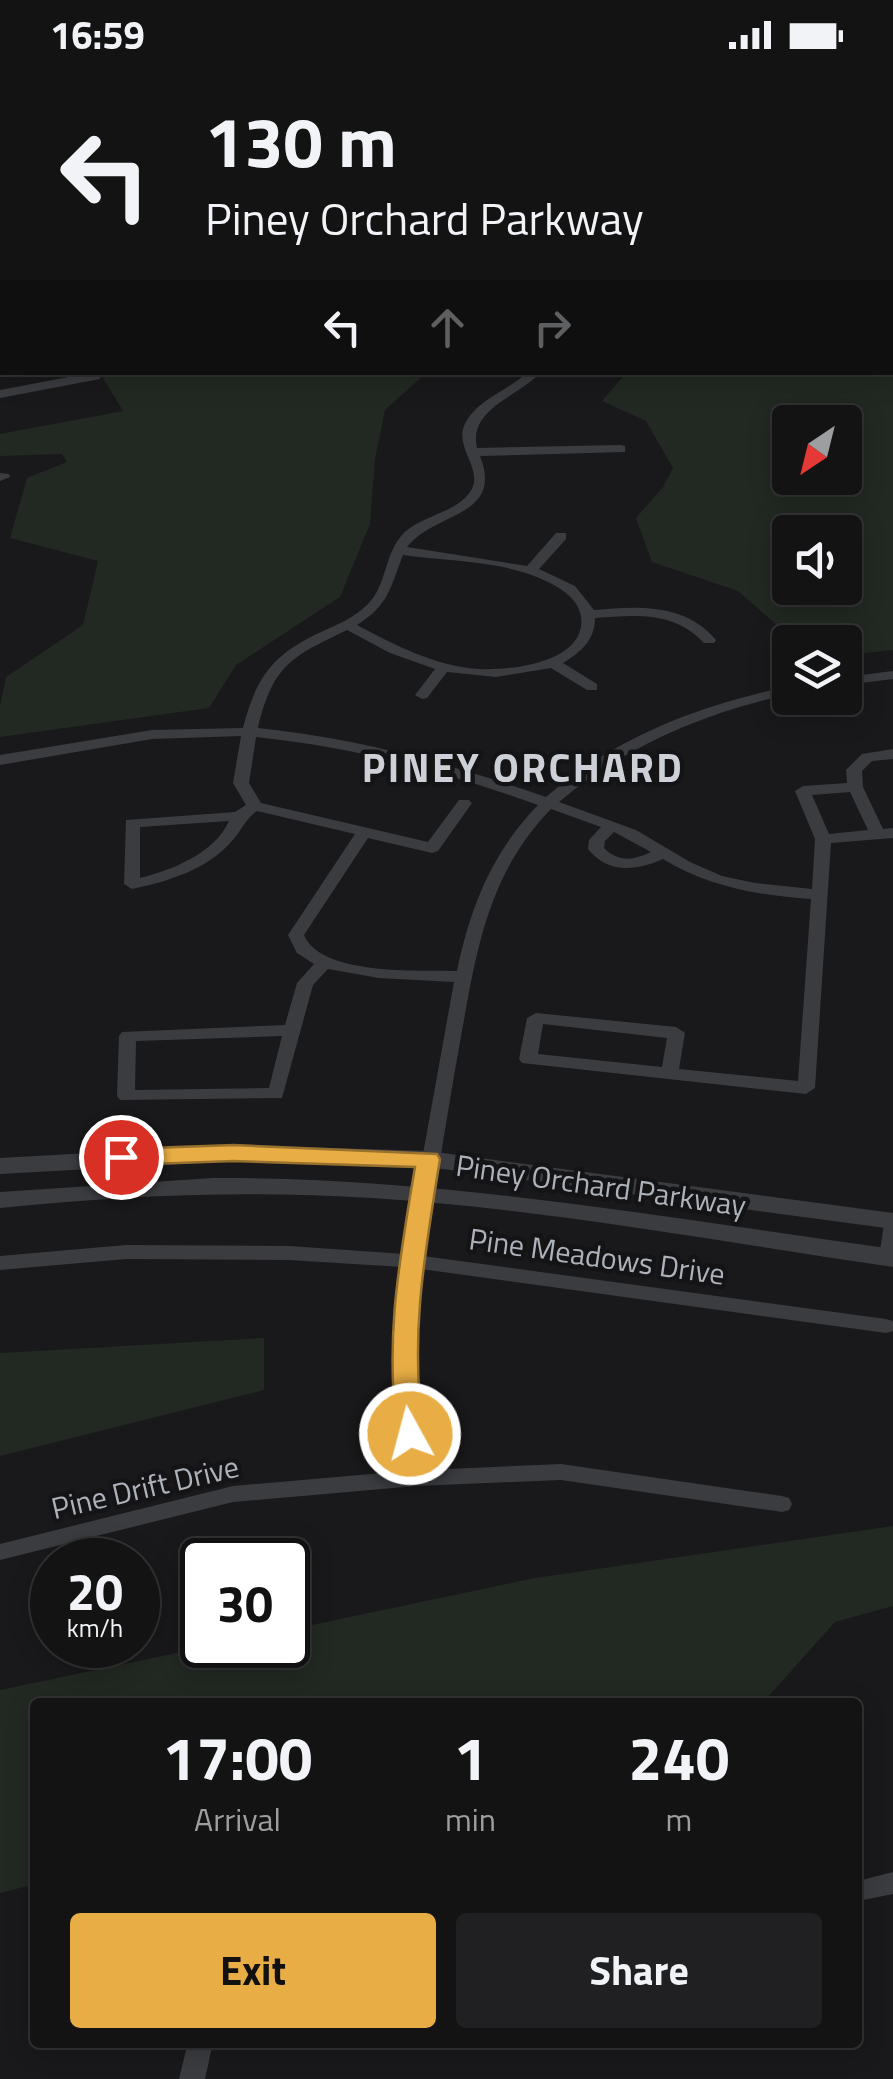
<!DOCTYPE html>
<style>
:root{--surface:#131314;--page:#202022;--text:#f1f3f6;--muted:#9d9ea0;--line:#323234;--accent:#e8ae45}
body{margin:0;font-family:"Titillium Web",sans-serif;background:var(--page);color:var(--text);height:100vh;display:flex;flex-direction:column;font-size:38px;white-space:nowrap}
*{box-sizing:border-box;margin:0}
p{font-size:32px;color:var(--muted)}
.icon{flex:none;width:55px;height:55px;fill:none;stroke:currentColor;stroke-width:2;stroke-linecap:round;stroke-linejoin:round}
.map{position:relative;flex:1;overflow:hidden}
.panel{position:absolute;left:30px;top:1628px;width:832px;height:350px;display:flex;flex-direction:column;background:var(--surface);border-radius:10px;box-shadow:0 5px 25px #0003,0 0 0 2px var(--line)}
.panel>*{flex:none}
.top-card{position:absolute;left:0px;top:0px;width:895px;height:305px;box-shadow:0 5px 25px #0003,0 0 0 2px var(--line);background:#131314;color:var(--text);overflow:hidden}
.needle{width:65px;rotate:215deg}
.tools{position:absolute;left:772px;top:335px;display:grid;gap:20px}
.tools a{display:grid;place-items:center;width:90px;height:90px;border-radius:10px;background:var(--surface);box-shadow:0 5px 25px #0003,0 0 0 2px var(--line);font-size:50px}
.speed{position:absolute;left:30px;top:1468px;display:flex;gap:20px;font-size:50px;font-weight:700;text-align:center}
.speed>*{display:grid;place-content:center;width:130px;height:130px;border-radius:50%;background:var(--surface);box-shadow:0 5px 25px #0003,0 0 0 2px var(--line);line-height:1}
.speed small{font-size:25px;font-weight:400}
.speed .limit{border:5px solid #111;border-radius:15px;background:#fff;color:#111}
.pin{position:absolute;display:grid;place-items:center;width:85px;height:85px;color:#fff;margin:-42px;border:5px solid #fff;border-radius:50%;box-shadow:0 2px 10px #0007}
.me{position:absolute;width:110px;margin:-55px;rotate:353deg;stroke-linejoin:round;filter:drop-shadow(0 0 8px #0008)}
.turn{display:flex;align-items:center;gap:35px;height:210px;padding:0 40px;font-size:45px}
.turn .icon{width:130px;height:130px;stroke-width:2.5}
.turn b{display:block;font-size:70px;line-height:85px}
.lanes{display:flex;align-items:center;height:95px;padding:0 40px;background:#0003;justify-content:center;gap:50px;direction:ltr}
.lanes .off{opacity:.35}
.eta{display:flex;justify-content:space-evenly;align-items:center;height:170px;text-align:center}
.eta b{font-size:60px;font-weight:700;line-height:70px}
.primary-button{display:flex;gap:20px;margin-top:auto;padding:20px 40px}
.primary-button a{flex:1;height:115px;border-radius:10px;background:var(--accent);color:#111;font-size:40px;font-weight:700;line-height:115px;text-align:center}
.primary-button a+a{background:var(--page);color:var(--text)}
.status{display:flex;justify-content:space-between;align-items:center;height:70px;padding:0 50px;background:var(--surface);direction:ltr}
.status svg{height:28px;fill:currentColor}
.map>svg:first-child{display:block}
</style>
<div class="status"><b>16:59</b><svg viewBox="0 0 49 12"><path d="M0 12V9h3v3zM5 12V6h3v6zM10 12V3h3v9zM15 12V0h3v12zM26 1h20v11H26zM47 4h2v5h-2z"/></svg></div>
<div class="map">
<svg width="893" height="2009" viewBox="0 0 893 2009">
<rect width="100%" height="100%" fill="#19191b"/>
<path fill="#212922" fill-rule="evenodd" d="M 893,286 L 893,580 L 845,585 L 845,572 L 796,572 L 738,521 L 652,492 L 636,448 L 663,417 L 673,398 L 646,351 L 602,331 L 626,303 L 892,302 ZM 845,352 L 845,408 L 790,408 L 790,352 ZM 845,462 L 845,518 L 790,518 L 790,462 Z
M 100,303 L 426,303 L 385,340 L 375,389 L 370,454 L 340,527 L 236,595 L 209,638 L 0,667 L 0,636 L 6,607 L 83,555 L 98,491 L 10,468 L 27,408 L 67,392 L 62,384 L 0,386 L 0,364 L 123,341 Z
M 264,1268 L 264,1320 L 0,1386 L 0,1283 Z
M 893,1456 L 893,1536 L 835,1552 L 767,1628 L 748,1632 L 35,1632 L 35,1814 L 0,1823 L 0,1620 L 215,1575 L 288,1575 L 288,1560 L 535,1508 Z"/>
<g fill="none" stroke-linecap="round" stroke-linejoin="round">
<path fill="#3b3c40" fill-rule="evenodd" d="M 353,0 L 383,0 L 384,2 L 356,2 Z
M 0,52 L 2,52 L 2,59 L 0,60 Z
M 0,73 L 2,74 L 2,80 L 0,80 Z
M 0,271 L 2,272 L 2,283 L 0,282 Z
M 95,302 L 100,303 L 100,309 L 0,328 L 0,320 Z
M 528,302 L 541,302 C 519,327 468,338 477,378 L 621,375 L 625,376 L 625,382 L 480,386 C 504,447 436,441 407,477 L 527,496 L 556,463 L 566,463 L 566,469 L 539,499 L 575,516 L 594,540 C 638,536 685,533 716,570 L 714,573 L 704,573 C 674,541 636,545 595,548 C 595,570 581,582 563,593 L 597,614 L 597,620 L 587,620 L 551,598 L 496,607 L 447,602 L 427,628 L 422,629 L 415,625 L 435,599 L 390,583 L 347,560 C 291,587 273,595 258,658 C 357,668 451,694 546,727 C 617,666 700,635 790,616 L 790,624 C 703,643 627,675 559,732 L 636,760 L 690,792 L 722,806 L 755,813 L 812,819 L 815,769 L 795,721 L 803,716 L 847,713 L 846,700 L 862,684 L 893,679 L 893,689 L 872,691 L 862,701 L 863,717 L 883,759 L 893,758 L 893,768 L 831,773 L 815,1018 L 806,1024 L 522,993 L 519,989 L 527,948 L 536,943 L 676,957 L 685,963 L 679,999 L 798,1011 L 811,829 C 757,825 709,817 663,789 C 636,801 608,804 588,779 L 589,770 L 601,757 L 551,739 C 486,806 476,885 460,972 C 447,1043 437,1115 423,1186 L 886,1249 L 893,1251 L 893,1261 L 886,1263 L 421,1199 C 407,1266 417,1332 425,1400 L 561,1394 L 782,1426 L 789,1428 L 792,1434 L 789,1440 L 782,1442 L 561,1410 L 416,1416 L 233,1432 L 0,1490 L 0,1474 L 233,1416 L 405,1401 C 397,1332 388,1266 402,1197 L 289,1190 L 126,1189 L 0,1200 L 0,1186 L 126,1175 L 289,1176 L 405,1184 L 454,912 L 379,908 L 328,899 L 313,915 L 282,1028 L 120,1030 L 117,1026 L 119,966 L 122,962 L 285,955 L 297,913 L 314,894 L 297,883 L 288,865 L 355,764 L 257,741 C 245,749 242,760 232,771 C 208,799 167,812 132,819 L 124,814 L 126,750 L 235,742 L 246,735 L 233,713 L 241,666 L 152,669 L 0,695 L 0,685 L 152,660 L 243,658 C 256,607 273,584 321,562 C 337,555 355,547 367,535 C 388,515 383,483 405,462 C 424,445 455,443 470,422 C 485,401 455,379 464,356 C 475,330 508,321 528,302 ZM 403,485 C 451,492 508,490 552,514 C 565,521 579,531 581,547 C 587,592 510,601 478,599 C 435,596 395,575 357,555 C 389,535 390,518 403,485 ZM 256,667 C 354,677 446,702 538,735 C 492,782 470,838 457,901 C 419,900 321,906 304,865 L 368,768 L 432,783 L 438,781 L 472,733 L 469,730 L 459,730 L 428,772 L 261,733 L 249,713 ZM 850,722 L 868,760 L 829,764 L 812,725 ZM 229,751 C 215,783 172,800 140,808 L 140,757 ZM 614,762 L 651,782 C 634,790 619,793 604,778 L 605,771 ZM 543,954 L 667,968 L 662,997 L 538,984 ZM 282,966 L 269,1018 L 135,1020 L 136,971 Z
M 0,403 L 9,404 L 10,407 L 0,411 Z
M 893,601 L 893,609 L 845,615 L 845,607 Z
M 893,1147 L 893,1192 L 881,1192 L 879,1187 L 884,1154 L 886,1149 Z
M 893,1802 L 893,1824 L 858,1831 L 858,1811 Z
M 188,1972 L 213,1972 L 205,2009 L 179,2009 Z"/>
<path fill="#3b3c40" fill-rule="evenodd" d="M 234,1075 L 428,1081 L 893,1143 L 893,1159 L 428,1097 L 234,1091 L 0,1104 L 0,1088 Z
M 213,1108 C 442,1107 666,1148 893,1179 L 893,1197 C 720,1172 547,1139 372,1128 C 248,1120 124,1125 0,1138 L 0,1122 Z"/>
</g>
<path fill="#e8ae45" stroke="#97712d" stroke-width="2.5" d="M 234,1075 L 437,1084 L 440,1089 C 424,1189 410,1262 423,1364 L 420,1371 L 401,1371 L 397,1364 C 385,1264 399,1194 415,1097 L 234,1091 L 121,1095 L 109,1087 L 121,1079 Z"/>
<g text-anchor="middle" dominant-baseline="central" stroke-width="9" stroke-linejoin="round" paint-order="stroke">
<g font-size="30" fill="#adb1ba" stroke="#141416">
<text transform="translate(601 1115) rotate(8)">Piney Orchard Parkway</text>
<text transform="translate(597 1186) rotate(8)">Pine Meadows Drive</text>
<text transform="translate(145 1417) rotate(-13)">Pine Drift Drive</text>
</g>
<g font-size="40" font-weight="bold" letter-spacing="2.5" fill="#cdd0d6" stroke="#141416">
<text x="523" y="697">PINEY ORCHARD</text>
</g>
</g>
</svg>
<div class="tools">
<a><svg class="needle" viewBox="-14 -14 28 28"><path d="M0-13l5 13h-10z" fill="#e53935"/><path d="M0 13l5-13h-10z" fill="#9d9ea0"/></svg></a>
<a><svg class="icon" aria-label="sound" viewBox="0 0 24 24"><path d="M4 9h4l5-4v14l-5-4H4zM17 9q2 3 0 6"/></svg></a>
<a><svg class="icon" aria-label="layers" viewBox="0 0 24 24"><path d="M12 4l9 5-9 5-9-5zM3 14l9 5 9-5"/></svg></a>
</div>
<div class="speed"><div>20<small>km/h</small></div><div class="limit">30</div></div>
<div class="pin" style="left:121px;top:1087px;background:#d93025"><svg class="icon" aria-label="arrive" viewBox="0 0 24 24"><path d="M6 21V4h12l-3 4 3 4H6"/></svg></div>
<svg class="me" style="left:410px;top:1364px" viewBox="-20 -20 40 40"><circle r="17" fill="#e8ae45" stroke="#fff" stroke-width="3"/><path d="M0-11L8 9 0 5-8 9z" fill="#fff"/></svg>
<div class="top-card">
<div class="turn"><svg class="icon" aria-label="left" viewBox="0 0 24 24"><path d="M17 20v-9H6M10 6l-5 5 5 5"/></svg><div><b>130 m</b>Piney Orchard Parkway</div></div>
<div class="lanes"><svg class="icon" aria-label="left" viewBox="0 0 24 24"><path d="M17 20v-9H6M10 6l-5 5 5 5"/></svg><svg class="icon off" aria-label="ahead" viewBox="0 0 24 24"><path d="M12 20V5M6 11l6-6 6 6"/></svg><svg class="icon off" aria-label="right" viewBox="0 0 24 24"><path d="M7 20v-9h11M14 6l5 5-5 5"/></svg></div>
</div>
<section class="panel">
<div class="eta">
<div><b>17:00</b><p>Arrival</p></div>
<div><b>1</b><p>min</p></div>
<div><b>240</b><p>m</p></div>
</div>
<div class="primary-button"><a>Exit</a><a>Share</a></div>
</section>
</div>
